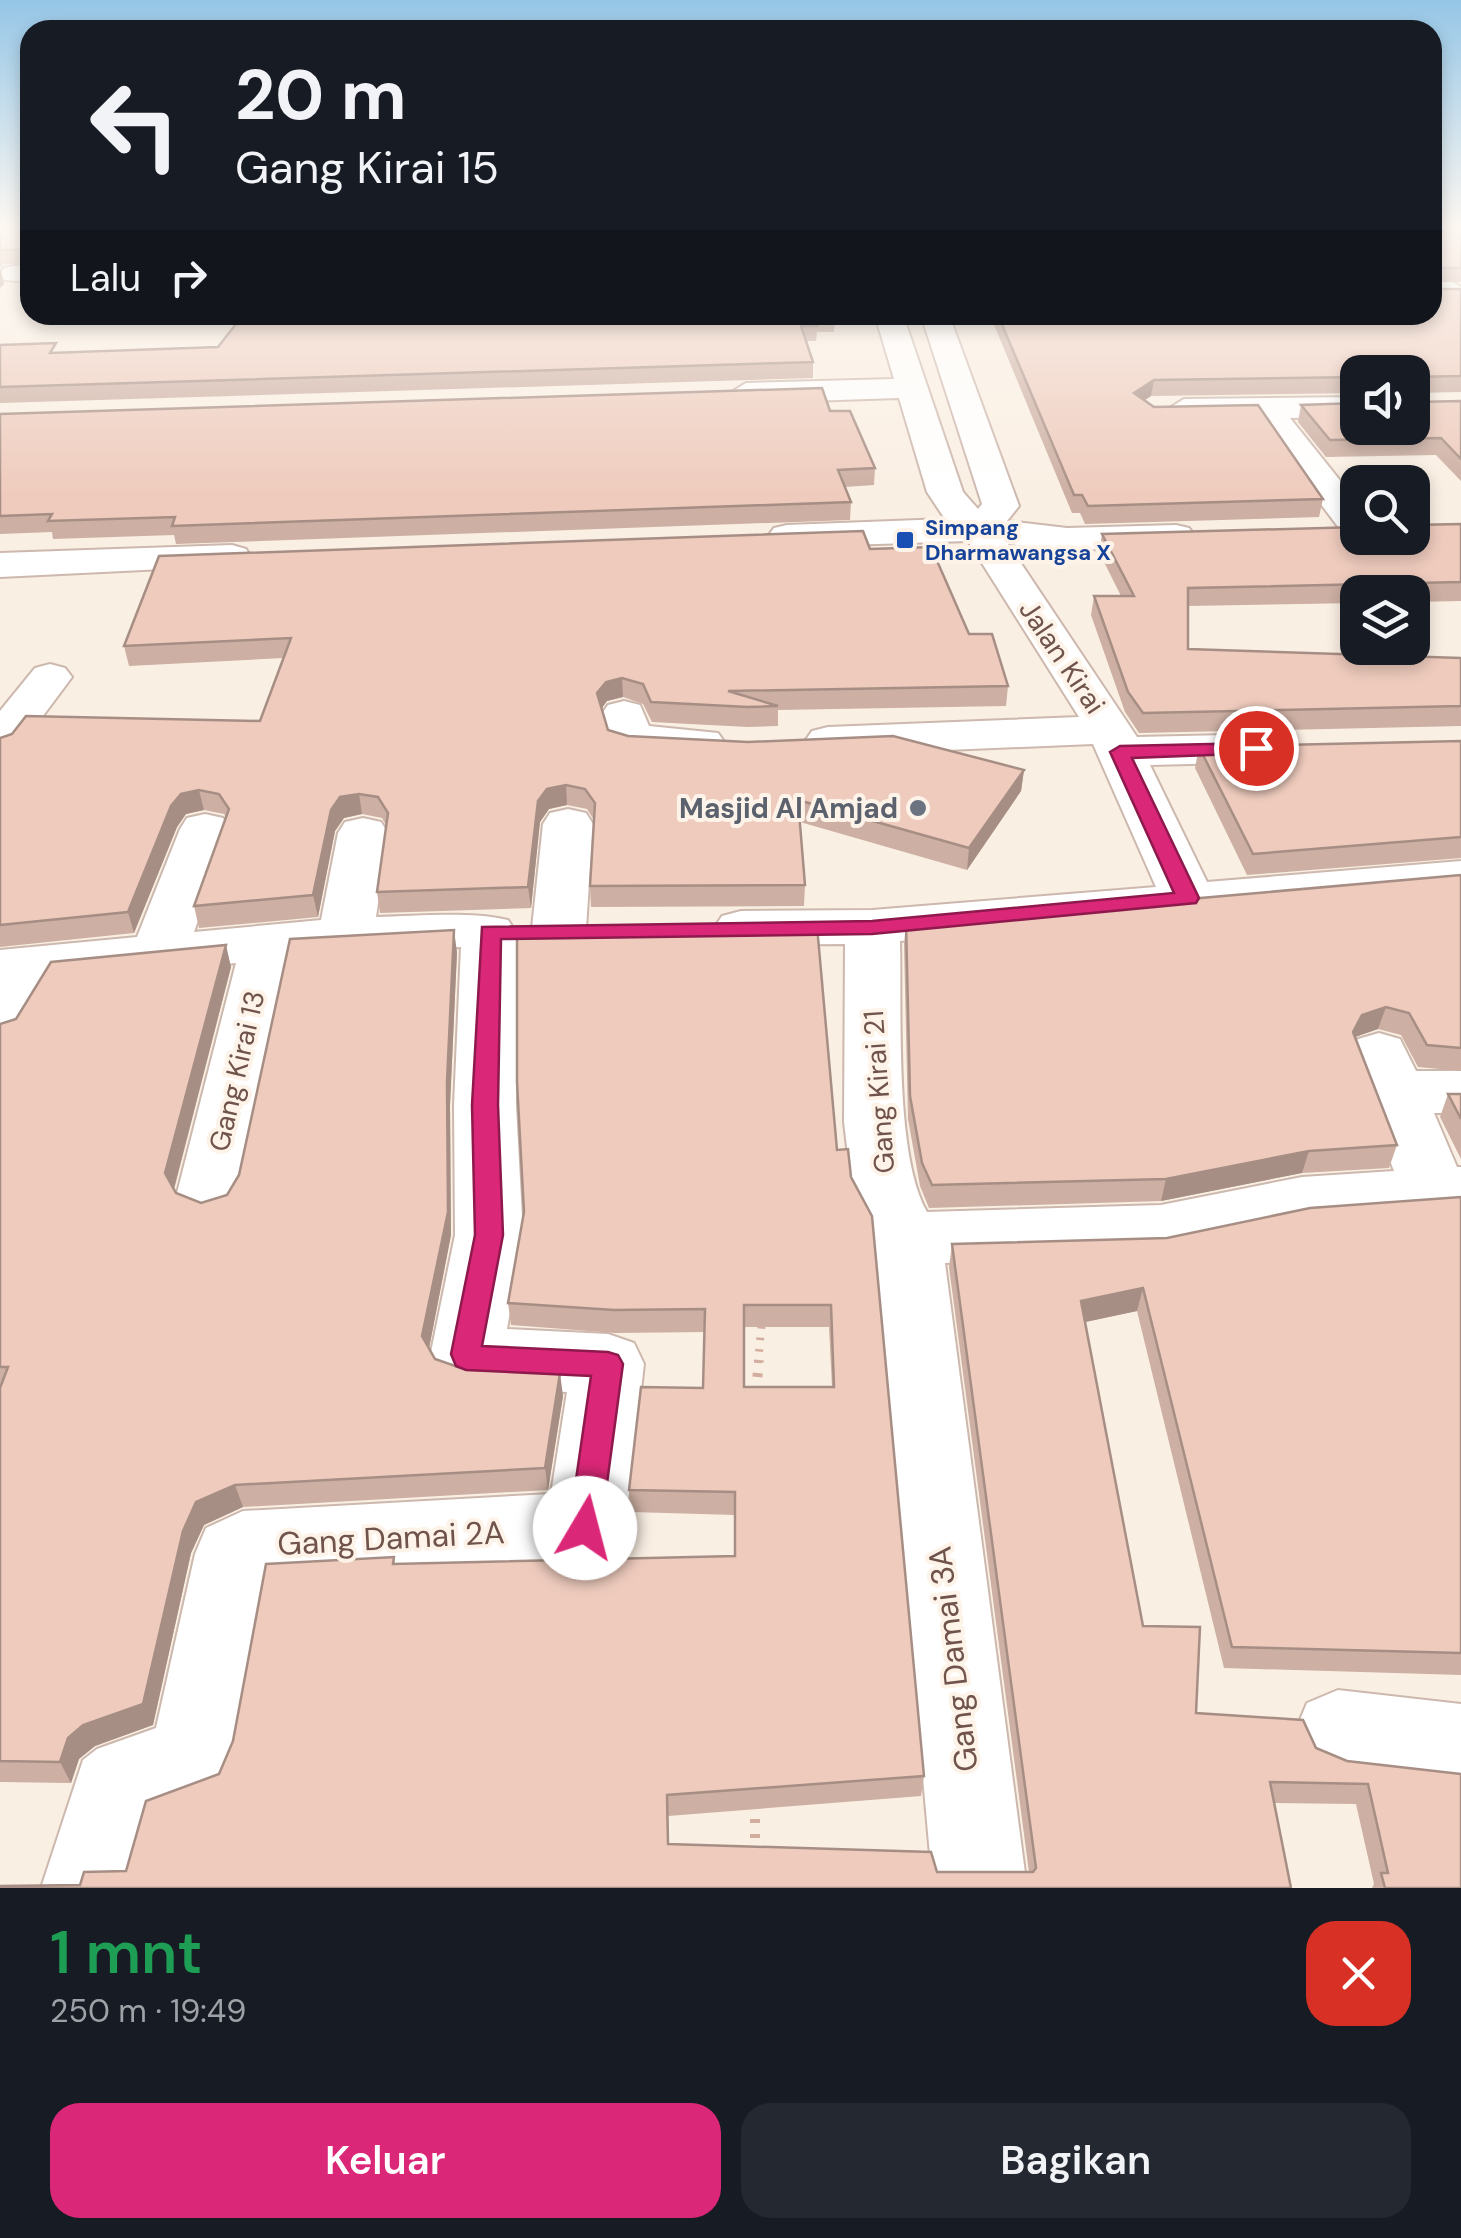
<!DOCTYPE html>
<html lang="id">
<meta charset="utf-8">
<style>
:root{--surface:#171b24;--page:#242831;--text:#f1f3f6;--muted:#9ea1a6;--accent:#db2777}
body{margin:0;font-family:"DM Sans",sans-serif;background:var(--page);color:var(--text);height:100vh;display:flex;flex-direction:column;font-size:38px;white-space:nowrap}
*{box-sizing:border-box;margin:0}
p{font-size:32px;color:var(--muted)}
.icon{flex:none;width:55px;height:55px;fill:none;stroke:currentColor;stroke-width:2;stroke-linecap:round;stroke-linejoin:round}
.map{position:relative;height:1888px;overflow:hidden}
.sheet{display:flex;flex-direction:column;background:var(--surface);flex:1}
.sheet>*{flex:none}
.guide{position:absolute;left:20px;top:20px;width:1422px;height:305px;border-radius:30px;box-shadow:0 5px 15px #0003;background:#171b24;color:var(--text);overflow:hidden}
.tools{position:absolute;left:1340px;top:355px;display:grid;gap:20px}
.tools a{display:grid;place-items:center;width:90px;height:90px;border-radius:20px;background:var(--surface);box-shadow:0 5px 15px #0003;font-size:50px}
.pin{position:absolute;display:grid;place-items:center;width:85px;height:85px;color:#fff;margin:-42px;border:5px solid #fff;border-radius:50%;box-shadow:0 2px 10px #0007}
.me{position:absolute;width:110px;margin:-55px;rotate:8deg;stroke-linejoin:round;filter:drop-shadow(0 0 8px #0008)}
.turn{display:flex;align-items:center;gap:35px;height:210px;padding:0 50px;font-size:45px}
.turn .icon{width:130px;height:130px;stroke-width:2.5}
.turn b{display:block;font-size:70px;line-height:85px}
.then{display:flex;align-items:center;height:95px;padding:0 50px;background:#0003;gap:20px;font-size:38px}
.round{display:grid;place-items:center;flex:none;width:105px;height:105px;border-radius:30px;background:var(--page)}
.headline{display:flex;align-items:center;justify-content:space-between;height:170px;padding:0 50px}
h1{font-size:60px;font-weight:600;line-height:75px;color:#1e9e55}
.primary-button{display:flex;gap:20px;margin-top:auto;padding:20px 50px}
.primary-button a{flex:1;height:115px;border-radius:30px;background:var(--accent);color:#fff;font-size:40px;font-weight:600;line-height:115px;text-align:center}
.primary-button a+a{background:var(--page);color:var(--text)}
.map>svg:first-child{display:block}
</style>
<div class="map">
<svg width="1461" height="1888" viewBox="0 0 1461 1888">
<rect width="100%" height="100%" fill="#faefe3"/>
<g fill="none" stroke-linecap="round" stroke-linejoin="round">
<g stroke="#cdb8ae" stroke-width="4">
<path id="minor" d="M 13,266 L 30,266 L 30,282 L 4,280 L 0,273 L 4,268 Z
M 1432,270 L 1461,287 L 1461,299 L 1442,299 L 1432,291 Z
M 875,315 L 903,315 L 963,492 L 978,509 L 982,504 L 921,315 L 949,315 L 1019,506 L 1007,521 L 1067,528 L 1176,525 L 1189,528 L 1195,536 L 1189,544 L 1176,547 L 1067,550 L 1008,544 L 1137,737 L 1272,734 L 1289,738 L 1295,748 L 1289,758 L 1272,762 L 1150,765 L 1207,882 L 1461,861 L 1461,893 L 900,941 C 902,1010 894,1155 927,1212 L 1161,1205 L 1302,1177 L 1394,1171 L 1349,1053 L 1358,1039 L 1379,1033 L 1400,1039 L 1416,1071 L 1461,1071 L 1461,1113 L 1434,1113 L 1457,1167 L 1461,1167 L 1461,1215 L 1302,1227 L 1161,1257 L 945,1263 L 1027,1888 L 933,1888 L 874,1238 L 853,1198 L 844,1122 L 845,944 L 741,945 L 722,940 L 714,928 L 722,916 L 741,911 L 872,910 L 1156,887 L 1093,744 L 828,755 L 812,751 L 805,741 L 812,731 L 828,727 L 1079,717 L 968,541 L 787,547 L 774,544 L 768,536 L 774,528 L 787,525 L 945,519 L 927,492 L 899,398 L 746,403 L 730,393 L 746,383 L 894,379 Z
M 1358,397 L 1358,417 L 1290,418 L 1358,503 L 1358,538 L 1365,538 L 1345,536 L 1256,418 L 1184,419 L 1168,409 L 1184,399 Z
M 232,545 L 246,549 L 251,557 L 246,565 L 0,577 L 0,553 Z
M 50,664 L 65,668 L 72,677 L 16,752 L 0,756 L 0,711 L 35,668 Z
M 624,701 L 640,705 L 649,726 L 718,733 L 725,743 L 718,753 L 702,757 L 613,749 L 601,715 L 608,705 Z
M 568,809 L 586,813 L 593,824 L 586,928 L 578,940 L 559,945 L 540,940 L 532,928 L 543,824 L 550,813 Z
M 205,814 L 223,818 L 230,829 L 194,932 L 321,920 L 338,833 L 345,822 L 363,818 L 381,822 L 388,833 L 376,917 C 416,916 472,911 508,920 L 516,932 L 516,1105 L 523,1235 L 507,1329 L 608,1334 L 634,1343 L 644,1364 L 625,1528 L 613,1554 L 585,1564 L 270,1583 L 238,1761 L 225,1793 L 153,1819 L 135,1888 L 41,1888 L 83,1760 L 97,1749 L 156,1728 L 195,1554 L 206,1528 L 243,1511 L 551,1494 L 567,1392 L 466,1387 L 440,1378 L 430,1357 L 455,1235 L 454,1105 L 461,947 L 292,957 L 242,1197 L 232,1214 L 209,1222 L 186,1214 L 176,1197 L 236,963 L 56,980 L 21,1039 L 0,1045 L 0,950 L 137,937 L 180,829 L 187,818 Z
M 1338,1690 L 1461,1704 L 1461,1792 L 1338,1778 L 1307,1765 L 1294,1734 L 1307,1703 Z"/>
</g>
<path stroke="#d2aea0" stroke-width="8" stroke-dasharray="2.5 9" stroke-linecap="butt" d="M 758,1363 L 762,1320"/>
<path stroke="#d2aea0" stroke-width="10" stroke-dasharray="4 11" stroke-linecap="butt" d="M 756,1392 L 759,1360
M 755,1804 L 755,1852"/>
<use href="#minor" fill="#fff" fill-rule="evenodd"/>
</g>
<path fill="#cdafa3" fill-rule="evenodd" d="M 0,230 L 30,230 L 30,264 L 3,264 L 0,268 Z
M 1432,230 L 1461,230 L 1461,282 L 1433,282 L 1433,289 L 1461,289 L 1461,392 L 1414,393 L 1414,402 L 1461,401 L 1461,481 L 1436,455 L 1326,457 L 1298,422 L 1301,405 L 1412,428 L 1358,372 L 1358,393 L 1151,396 L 1145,400 L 1154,407 L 1323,499 L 1319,517 L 1085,524 L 1080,513 L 1072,513 L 990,315 L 1432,315 Z
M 835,316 L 834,332 L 817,332 L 816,341 L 806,341 L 813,362 L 813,378 L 0,403 L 0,345 L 59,353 L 218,347 Z
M 830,411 L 875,468 L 874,485 L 845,487 L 851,502 L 850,520 L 176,544 L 174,535 L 53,539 L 52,532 L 0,534 L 0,414 Z
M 1461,524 L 1461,601 L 1412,602 L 1412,592 L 1358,592 L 1358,603 L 1188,606 L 1188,649 L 1461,658 L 1461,726 L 1139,733 L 1125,712 L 1091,615 L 1094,596 L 1121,596 L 1099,552 L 1102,534 Z
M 870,549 L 969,634 L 1008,686 L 1006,706 L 778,710 L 778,726 L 748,727 L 652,722 L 643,704 L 623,697 L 607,701 L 602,708 L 608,730 L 628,736 L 1024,770 L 1021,791 L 967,870 L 800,822 L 805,885 L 804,906 L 591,907 L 590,886 L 594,820 L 587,809 L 567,805 L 549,809 L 540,822 L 531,908 L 380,913 L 377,892 L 386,825 L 382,818 L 362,814 L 344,818 L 335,831 L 318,917 L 199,928 L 194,906 L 226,817 L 224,814 L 204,810 L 186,814 L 177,827 L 134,933 L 0,947 L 0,738 L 260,721 L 283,658 L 129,666 L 124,646 Z
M 1461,741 L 1461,858 L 1247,875 L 1195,768 L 1199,747 Z
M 1461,875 L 1461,1071 L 1418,1067 L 1401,1035 L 1378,1029 L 1355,1037 L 1397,1145 L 1389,1168 L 1302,1173 L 1161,1201 L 929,1208 L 920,1186 L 908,1119 L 904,944 L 906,923 L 1177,903 Z
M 457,952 L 450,1105 L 451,1235 L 429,1348 L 435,1359 L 461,1368 L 563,1396 L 548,1490 L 243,1507 L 204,1525 L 191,1553 L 153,1725 L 95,1746 L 79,1759 L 71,1783 L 0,1782 L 0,1024 L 231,967 L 174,1190 L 176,1193 L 201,1203 L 227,1195 Z
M 1448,1094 L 1461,1094 L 1461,1159 L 1440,1117 Z
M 837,1150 L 924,1776 L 921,1796 L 668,1816 L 669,1844 L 937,1872 L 1029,1872 L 949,1267 L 952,1244 L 1167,1238 L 1461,1197 L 1461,1675 L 1224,1668 L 1137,1311 L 1085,1322 L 1143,1626 L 1196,1713 L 1316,1748 L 1347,1761 L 1461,1888 L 1372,1888 L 1374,1884 L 1356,1804 L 1274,1803 L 1291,1888 L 80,1885 L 126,1871 L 219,1774 L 394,1557 L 395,1564 L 735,1556 L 735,1515 L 631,1512 L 629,1490 L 703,1388 L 705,1332 L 615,1333 L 511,1325 L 508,1303 ZM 744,1327 L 829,1327 L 832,1387 L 744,1387 Z"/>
<path fill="#a78e84" d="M 1,270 L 4,284 L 0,288 L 0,270 Z
M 1154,380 L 1151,396 L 1131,409 L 1134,393 Z
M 622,678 L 623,697 L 607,701 L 598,713 L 597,693 L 606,682 Z
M 1024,770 L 1021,791 L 967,870 L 969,848 Z
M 566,785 L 567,805 L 549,809 L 540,822 L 531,908 L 528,887 L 538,801 L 547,789 Z
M 199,790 L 204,810 L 186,814 L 177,827 L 134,933 L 128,912 L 171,806 L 181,794 Z
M 359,794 L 362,814 L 344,818 L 335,831 L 318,917 L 313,895 L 331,810 L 340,797 Z
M 454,930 L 457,952 L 450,1105 L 451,1235 L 427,1359 L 422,1336 L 447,1082 Z
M 226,945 L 231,967 L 172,1196 L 165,1173 Z
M 1386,1007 L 1378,1029 L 1355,1037 L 1353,1032 L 1362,1015 Z
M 1309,1151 L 1302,1173 L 1161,1201 L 1166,1179 Z
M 1143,1288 L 1137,1311 L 1076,1324 L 1081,1301 Z
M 560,1373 L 563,1396 L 548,1490 L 545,1468 Z
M 235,1485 L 243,1507 L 204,1525 L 191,1553 L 153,1725 L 95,1746 L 79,1759 L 71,1783 L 60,1762 L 68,1738 L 183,1531 L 196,1502 Z"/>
<path fill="#eecbbd" stroke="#a78e84" stroke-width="2.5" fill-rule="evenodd" d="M 0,230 L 30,230 L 30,250 L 0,250 Z
M 1432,230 L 1461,230 L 1461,268 L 1433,268 L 1433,289 L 1461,289 L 1461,376 L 1414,377 L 1414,402 L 1461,401 L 1461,459 L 1441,438 L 1330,440 L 1301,405 L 1358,403 L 1358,428 L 1412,428 L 1412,372 L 1358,372 L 1358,377 L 1154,380 L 1134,393 L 1154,407 L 1258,405 L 1323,499 L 1088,506 L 1082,495 L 1074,495 L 998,315 L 1432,315 Z
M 315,315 L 834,315 L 835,316 L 814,317 L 817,326 L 801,326 L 813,362 L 0,387 L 0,345 L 56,343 L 50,353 L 218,347 L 236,324 L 315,322 Z
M 822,388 L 830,411 L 850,411 L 875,468 L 838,470 L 851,502 L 172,526 L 175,517 L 48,521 L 52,514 L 0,516 L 0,414 Z
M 1461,524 L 1461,582 L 1188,588 L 1188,649 L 1461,658 L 1461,706 L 1143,713 L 1128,692 L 1094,596 L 1134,596 L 1102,534 L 1358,527 L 1358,538 L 1412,538 L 1412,525 Z
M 863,531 L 870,549 L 931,547 L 969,634 L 992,634 L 1008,686 L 728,691 L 778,706 L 748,707 L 651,702 L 643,684 L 622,678 L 606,682 L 597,693 L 608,730 L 628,736 L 748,742 L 893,736 L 1024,770 L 969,848 L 798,800 L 805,885 L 590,886 L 595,803 L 585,789 L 566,785 L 547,789 L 538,801 L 528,887 L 377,892 L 388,813 L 378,797 L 359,794 L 340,797 L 331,810 L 313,895 L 194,906 L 229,809 L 219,794 L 199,790 L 181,794 L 171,806 L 128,912 L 0,925 L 0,738 L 12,734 L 26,716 L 260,721 L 291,638 L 124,646 L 159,556 Z
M 1461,741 L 1461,837 L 1253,854 L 1199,747 Z
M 1461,875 L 1461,1048 L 1427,1045 L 1409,1013 L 1386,1007 L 1362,1015 L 1353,1032 L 1397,1145 L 1309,1151 L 1166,1179 L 932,1185 L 922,1163 L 910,1096 L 906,923 L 1177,903 L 1178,900 Z
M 817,926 L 837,1150 L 848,1149 L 851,1177 L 872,1216 L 924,1776 L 667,1795 L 668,1844 L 931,1852 L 937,1872 L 1033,1872 L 1036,1868 L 952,1244 L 1167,1238 L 1310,1208 L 1461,1197 L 1461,1653 L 1232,1647 L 1143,1288 L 1081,1301 L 1143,1626 L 1200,1627 L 1196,1713 L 1303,1720 L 1316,1748 L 1347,1761 L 1461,1774 L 1461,1888 L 1385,1888 L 1381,1873 L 1388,1873 L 1368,1784 L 1270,1782 L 1291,1888 L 0,1888 L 0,1886 L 80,1885 L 84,1872 L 126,1871 L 146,1801 L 219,1774 L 233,1741 L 266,1564 L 394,1557 L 393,1564 L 735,1556 L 735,1492 L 629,1490 L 641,1387 L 703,1388 L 705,1309 L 614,1310 L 508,1303 L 524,1212 L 517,1082 L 517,928 ZM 744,1305 L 831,1305 L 834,1387 L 744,1387 Z
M 454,930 L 447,1082 L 448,1212 L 422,1336 L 435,1359 L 461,1368 L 560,1373 L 545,1468 L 235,1485 L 196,1502 L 183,1531 L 143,1704 L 83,1725 L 68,1738 L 60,1762 L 0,1761 L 0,1388 L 8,1367 L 0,1367 L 0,1024 L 16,1019 L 51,962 L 226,945 L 165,1173 L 176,1193 L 201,1203 L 227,1195 L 239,1175 L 290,939 Z
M 1448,1094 L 1461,1094 L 1461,1119 Z"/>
<linearGradient id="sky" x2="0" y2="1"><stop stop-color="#95c6e6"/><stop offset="0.46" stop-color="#fdf8f2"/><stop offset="1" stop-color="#fdf8f2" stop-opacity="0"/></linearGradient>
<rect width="1461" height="495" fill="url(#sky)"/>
<path fill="#db2777" stroke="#8e194d" stroke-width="2.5" d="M 1256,743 L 1262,744 L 1262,753 L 1132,758 L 1199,898 L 1196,903 L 872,934 L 501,939 L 498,1105 L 503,1235 L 482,1346 L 608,1352 L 618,1355 L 623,1364 L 601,1528 L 597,1539 L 585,1543 L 573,1539 L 569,1528 L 591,1376 L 466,1370 L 456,1366 L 451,1354 L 475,1235 L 472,1105 L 482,927 L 872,921 L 1174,893 L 1110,752 L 1120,746 Z"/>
<rect fill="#1a4fb4" stroke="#fef3e9" stroke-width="4" x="895" y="530" width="20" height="20" rx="5"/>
<circle fill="#6b7280" stroke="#fef3e9" stroke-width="4" cx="918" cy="808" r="10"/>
<g text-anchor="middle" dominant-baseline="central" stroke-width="8" stroke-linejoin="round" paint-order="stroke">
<g font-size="22" font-weight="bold" fill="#164399" stroke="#fef3e9" text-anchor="start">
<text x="925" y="527">Simpang<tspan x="925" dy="25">Dharmawangsa X</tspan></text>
</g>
<g font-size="28" fill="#70544b" stroke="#fef3e9">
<text transform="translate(1062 657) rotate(56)">Jalan Kirai</text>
<text transform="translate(237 1071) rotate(-77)">Gang Kirai 13</text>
<text transform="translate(879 1092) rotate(-94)">Gang Kirai 21</text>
</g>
<g font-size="28" font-weight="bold" fill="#5b616d" stroke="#fef3e9" text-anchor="end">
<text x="898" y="808">Masjid Al Amjad</text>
</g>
<g font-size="32" fill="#70544b" stroke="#fef3e9">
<text transform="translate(391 1538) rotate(-3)">Gang Damai 2A</text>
<text transform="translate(953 1659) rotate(-97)">Gang Damai 3A</text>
</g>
</g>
</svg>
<div class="tools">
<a><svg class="icon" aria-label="sound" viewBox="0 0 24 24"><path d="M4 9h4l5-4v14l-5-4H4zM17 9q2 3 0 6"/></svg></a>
<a><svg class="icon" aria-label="search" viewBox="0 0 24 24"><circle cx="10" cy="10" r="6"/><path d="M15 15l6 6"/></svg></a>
<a><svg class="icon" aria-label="layers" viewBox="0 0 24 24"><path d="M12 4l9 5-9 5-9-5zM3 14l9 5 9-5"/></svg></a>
</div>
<div class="pin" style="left:1256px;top:748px;background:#d93025"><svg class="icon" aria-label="arrive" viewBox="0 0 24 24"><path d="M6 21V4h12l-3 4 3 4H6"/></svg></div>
<svg class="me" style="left:585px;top:1528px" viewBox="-20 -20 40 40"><circle r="19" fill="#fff"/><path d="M0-13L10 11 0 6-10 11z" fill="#db2777"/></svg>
<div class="guide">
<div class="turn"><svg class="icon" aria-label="left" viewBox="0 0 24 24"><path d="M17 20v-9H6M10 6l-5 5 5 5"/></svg><div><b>20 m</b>Gang Kirai 15</div></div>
<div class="then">Lalu<svg class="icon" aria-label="right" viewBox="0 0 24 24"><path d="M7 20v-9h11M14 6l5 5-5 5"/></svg></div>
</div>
</div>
<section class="sheet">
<div class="headline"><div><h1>1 mnt</h1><p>250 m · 19:49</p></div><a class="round" style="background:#d93025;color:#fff"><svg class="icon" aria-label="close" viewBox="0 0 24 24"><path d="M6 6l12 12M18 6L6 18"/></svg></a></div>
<div class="primary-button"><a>Keluar</a><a>Bagikan</a></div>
</section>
